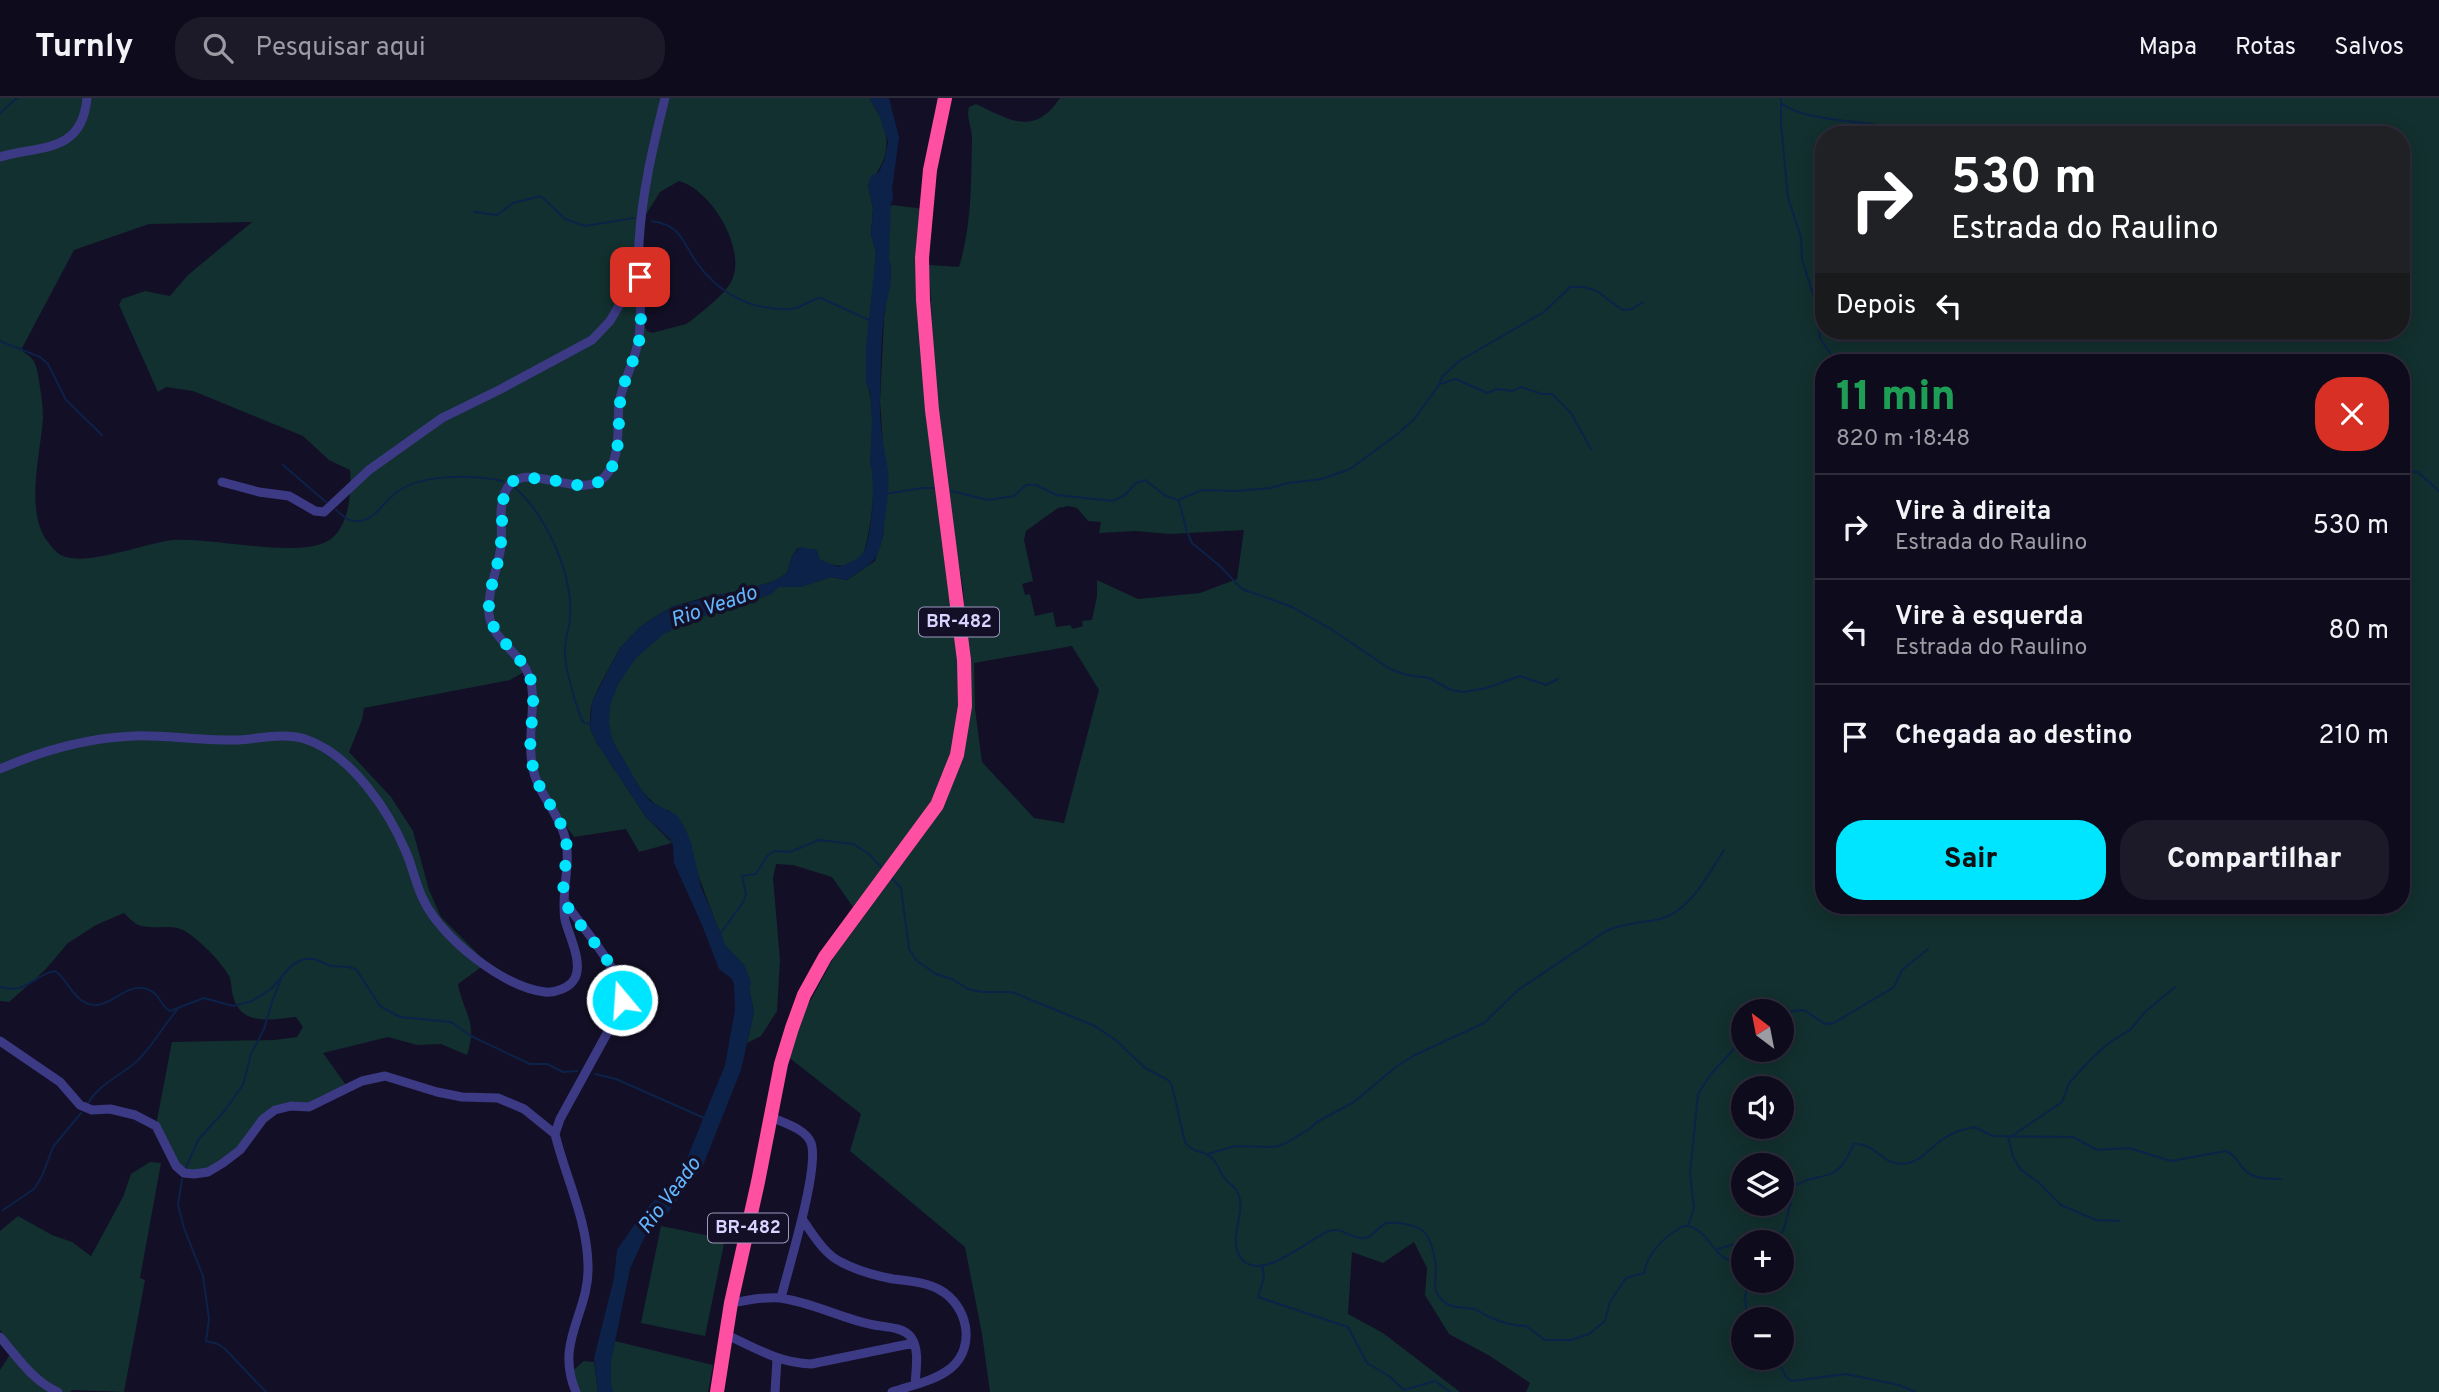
<!DOCTYPE html>
<html lang="pt">
<meta charset="utf-8">
<style>
:root{--surface:#0e0b1c;--page:#1c1929;--text:#f1f3f6;--muted:#9b9ba3;--line:#2e2b3b;--accent:#00e5ff}
body{margin:0;font-family:Overpass,sans-serif;background:var(--page);color:var(--text);height:100vh;display:flex;flex-direction:column;font-size:26px;white-space:nowrap}
*{box-sizing:border-box;margin:0}
p{font-size:23px;color:var(--muted)}
.icon{flex:none;width:38px;height:38px;fill:none;stroke:currentColor;stroke-width:2;stroke-linecap:round;stroke-linejoin:round}
.map{position:relative;flex:1;overflow:hidden}
.side{position:absolute;left:1815px;top:256px;width:595px;height:560px;display:flex;flex-direction:column;background:var(--surface);border-radius:28px;box-shadow:0 4px 18px #0003,0 0 0 2px var(--line)}
.side>*{flex:none}
.top-card{position:absolute;left:1815px;top:28px;width:595px;height:214px;border-radius:28px;box-shadow:0 4px 18px #0003,0 0 0 2px var(--line);background:#202124;color:#fff;overflow:hidden}
.needle{width:46px;rotate:328deg}
.tools{position:absolute;left:1731px;top:901px;display:grid;gap:14px}
.tools a{display:grid;place-items:center;width:63px;height:63px;border-radius:50%;background:var(--surface);box-shadow:0 4px 18px #0003,0 0 0 2px var(--line);font-size:35px}
.pin{position:absolute;display:grid;place-items:center;width:60px;height:60px;color:#fff;margin:-30px;border-radius:14px;box-shadow:0 4px 10px #0006}
.me{position:absolute;width:77px;margin:-38px;rotate:342deg;stroke-linejoin:round;filter:drop-shadow(0 0 5px #0008)}
.turn{display:flex;align-items:center;gap:24px;height:147px;padding:0 21px;font-size:32px}
.turn .icon{width:91px;height:91px;stroke-width:2.5}
.turn b{display:block;font-size:49px;line-height:60px}
.then{display:flex;align-items:center;height:66px;padding:0 21px;background:#0003;gap:14px;font-size:26px}
.round{display:grid;place-items:center;flex:none;width:74px;height:74px;border-radius:28px;background:var(--page)}
.head{display:flex;align-items:center;justify-content:space-between;height:119px;padding:0 21px}
h1{font-size:42px;font-weight:800;line-height:52px;color:#1e9e55}
.action{display:flex;gap:14px;margin-top:auto;padding:14px 21px}
.action a{flex:1;height:80px;border-radius:28px;background:var(--accent);color:#111;font-size:28px;font-weight:800;line-height:80px;text-align:center}
.action a+a{background:var(--page);color:var(--text)}
ul{padding:0;list-style:none}
li{display:flex;align-items:center;gap:21px;height:105px;padding:0 21px;border-top:2px solid var(--line)}
li div{flex:1}
li b{display:block;font-size:26px}
li em{font-style:normal}
header{display:flex;align-items:center;gap:42px;box-sizing:border-box;height:98px;padding:0 35px;background:var(--surface);border-bottom:2px solid var(--line)}
header strong{font-size:33px}
nav{display:flex;gap:38px;margin-inline-start:auto;font-size:24px}
.search{width:490px;height:63px;background:var(--page);display:flex;align-items:center;gap:18px;box-sizing:border-box;padding:0 24px;border-radius:28px;color:var(--muted);font-size:26px}
.map>svg:first-child{display:block}
</style>
<header>
<strong>Turnly</strong>
<div class="search"><svg class="icon" aria-label="search" viewBox="0 0 24 24"><circle cx="10" cy="10" r="6"/><path d="M15 15l6 6"/></svg>Pesquisar aqui</div>
<nav><a>Mapa</a><a>Rotas</a><a>Salvos</a></nav>
</header>
<div class="map">
<svg width="2439" height="1294" viewBox="0 0 2439 1294">
<rect width="100%" height="100%" fill="#130f26"/>
<path fill="#12302f" fill-rule="evenodd" d="M 0,0 L 869,0 C 891,33 894,56 868,87 L 873,111 L 871,136 L 876,155 L 866,283 C 875,303 872,344 870,366 C 878,382 870,438 863,456 C 848,470 836,471 819,461 L 817,452 L 798,450 L 792,458 L 787,475 L 774,483 L 750,491 L 706,499 L 674,508 L 661,515 L 640,529 L 620,550 L 599,589 L 592,604 L 590,617 L 590,630 L 597,645 L 646,719 L 672,745 L 639,754 L 626,731 L 574,739 C 561,721 547,704 539,683 C 526,648 547,609 531,570 L 510,582 L 364,610 L 362,622 L 349,654 L 391,699 L 413,733 L 429,792 L 441,819 L 487,865 L 458,886 C 464,917 478,923 467,957 L 441,946 L 417,947 L 388,939 L 323,955 L 346,987 L 315,1008 L 279,1011 L 218,1066 L 200,1073 L 180,1077 L 156,1027 L 172,944 L 274,942 L 297,939 L 303,929 L 296,919 C 272,921 241,929 233,898 C 231,892 232,884 229,878 C 219,861 203,846 188,835 C 172,823 153,834 136,826 C 132,823 128,819 124,815 L 96,827 L 68,845 L 45,872 L 9,904 L 0,903 ZM 679,83 C 712,92 748,153 731,184 C 722,199 705,211 692,222 L 686,226 L 652,235 L 647,233 L 634,206 L 632,195 L 639,169 L 645,118 L 660,94 ZM 252,124 L 188,177 L 170,198 L 145,193 L 122,201 L 119,207 L 158,294 L 166,289 L 193,293 L 303,338 L 329,362 L 350,372 C 352,394 349,433 326,444 C 293,460 212,439 173,442 C 144,445 82,471 59,456 C 55,453 51,448 48,444 C 24,414 41,354 43,320 C 43,308 41,294 39,283 C 38,276 37,268 33,262 C 31,259 25,255 21,252 L 74,152 L 149,126 Z
M 1060,0 L 2439,0 L 2439,1294 L 1526,1294 L 1530,1285 L 1490,1258 L 1449,1236 L 1425,1197 L 1427,1170 L 1414,1144 L 1383,1165 L 1352,1154 L 1348,1216 L 1383,1235 L 1460,1294 L 990,1294 L 982,1236 L 965,1149 L 850,1053 L 861,1016 L 787,958 L 794,933 L 834,859 L 928,731 L 949,695 L 959,670 L 965,523 L 963,491 L 952,427 L 935,281 L 929,167 L 959,169 C 972,127 971,84 972,41 C 972,29 966,20 969,9 L 976,6 C 1010,22 1034,39 1060,0 ZM 1824,37 L 2401,37 L 2401,233 L 1824,233 ZM 1824,264 L 2401,264 L 2401,807 L 1824,807 ZM 1069,408 L 1077,410 L 1088,423 L 1101,424 L 1099,435 L 1135,433 L 1170,436 L 1244,432 L 1237,481 L 1200,495 L 1138,501 L 1097,482 L 1097,498 L 1092,522 L 1082,523 L 1083,528 L 1073,531 L 1070,527 L 1056,529 L 1053,514 L 1035,518 L 1030,496 L 1025,497 L 1022,486 L 1033,483 L 1024,442 L 1026,433 L 1058,410 ZM 1072,548 L 1099,592 L 1064,725 L 1034,720 L 982,664 L 975,611 L 974,565 ZM 1743,914 L 1782,914 L 1782,952 L 1743,952 ZM 1743,990 L 1782,990 L 1782,1029 L 1743,1029 ZM 1743,1068 L 1782,1068 L 1782,1106 L 1743,1106 ZM 1743,1144 L 1782,1144 L 1782,1183 L 1743,1183 ZM 1743,1222 L 1782,1222 L 1782,1260 L 1743,1260 Z
M 892,107 L 925,111 L 922,141 L 961,586 L 957,634 L 937,698 L 855,812 L 832,779 L 793,767 L 776,766 L 773,780 L 780,862 L 777,913 L 761,938 L 747,945 L 754,914 L 747,880 L 726,852 L 697,774 L 670,713 C 645,706 634,680 622,659 C 619,654 614,647 612,641 C 597,601 633,554 666,534 C 698,516 737,508 771,496 L 778,489 L 801,489 L 831,479 L 847,482 L 875,463 L 883,438 L 888,373 L 884,361 L 880,303 L 884,220 L 891,171 L 883,146 L 880,130 L 882,119 Z
M 150,1064 L 161,1065 L 140,1180 L 145,1182 L 124,1294 L 72,1292 L 70,1294 L 0,1294 L 0,1272 L 14,1250 L 0,1232 L 0,1133 L 18,1118 L 52,1137 L 72,1144 L 91,1158 L 123,1099 L 131,1076 Z
M 661,1128 L 725,1141 L 705,1238 L 641,1225 Z
M 615,1243 L 713,1267 L 708,1294 L 613,1294 C 607,1278 611,1260 615,1243 Z
M 584,1263 L 594,1264 L 598,1294 L 578,1294 L 571,1274 Z"/>
<path fill="#0c2248" d="M 869,0 L 889,0 L 899,39 L 892,92 C 898,110 876,115 881,141 C 883,151 891,160 891,171 C 892,187 886,203 884,218 C 880,246 881,276 880,303 C 879,326 884,350 888,372 C 890,388 885,424 882,441 C 878,467 865,468 847,482 L 831,479 L 801,489 L 778,489 L 771,496 L 698,520 L 664,536 L 636,560 L 619,585 L 610,607 L 609,624 L 612,641 L 638,687 L 650,703 L 678,718 L 685,730 L 691,745 L 701,789 L 723,840 L 726,852 L 747,880 L 754,914 L 741,972 L 702,1070 L 667,1116 L 654,1127 L 644,1140 L 630,1171 L 611,1263 L 611,1287 L 613,1294 L 598,1294 L 594,1260 L 614,1180 L 617,1152 L 641,1117 L 683,1070 L 725,967 L 735,912 L 734,886 L 732,881 L 719,871 L 702,827 L 674,765 L 673,747 L 670,741 L 646,719 L 597,645 L 590,630 L 592,604 L 620,550 L 640,529 L 661,515 L 674,508 L 772,484 L 787,475 L 792,458 L 800,449 L 817,452 L 819,461 L 838,469 C 846,466 856,463 862,456 C 872,444 876,380 870,366 L 872,321 L 870,293 L 866,284 L 866,248 L 876,155 L 871,136 L 873,111 L 868,87 L 871,78 L 879,74 L 884,63 L 888,44 L 878,14 Z"/>
<g fill="none" stroke-linecap="round" stroke-linejoin="round">
<path stroke="#0c2248" stroke-width="2" d="M 1781,0 L 1781,26 L 1788,100 L 1801,139 L 1802,161 L 1815,203 L 1820,240 L 1836,264
M 1782,6 C 1812,27 1878,20 1917,37
M 0,15 L 17,0
M 474,114 L 497,117 L 513,105 L 541,98 L 565,121 L 585,128 L 634,120
M 652,123 C 682,128 681,142 697,165 C 719,196 752,213 791,211 C 802,210 810,201 821,200 L 869,222
M 0,243 L 40,259 L 48,266 L 66,302 L 102,337
M 1440,286 L 1456,281 L 1487,295 L 1497,291 L 1512,293 L 1521,289 L 1542,296 L 1552,296 L 1571,315 L 1591,351
M 283,367 L 326,404
M 2401,372 L 2418,374 L 2439,393
M 513,388 C 546,416 573,476 570,519 C 570,530 565,540 565,551 C 564,568 575,604 581,620 L 583,624 L 592,627
M 951,393 L 988,402 L 1014,398 L 1026,387 L 1036,387 L 1057,397 L 1113,403 L 1125,397 L 1136,385 L 1145,382 L 1166,398 L 1178,402 L 1202,392 L 1234,393 L 1271,390 L 1288,385 L 1322,381 L 1350,371 L 1399,335 L 1415,320 L 1439,287 L 1442,279 L 1459,263 L 1544,214 L 1570,189 L 1584,189 L 1597,193 L 1622,212 L 1632,211 L 1643,204
M 884,396 L 923,390 L 935,390
M 1179,403 L 1187,434 L 1192,445 L 1220,468 L 1242,491 L 1292,509 L 1331,531 L 1390,571 L 1407,577 L 1429,580 L 1451,592 L 1464,594 L 1487,590 L 1520,578 L 1546,587 L 1558,581
M 336,412 C 343,418 350,425 360,423 C 377,420 384,403 397,394 C 423,375 474,377 503,383
M 891,779 L 901,790 L 909,851 L 917,863 L 936,876 L 952,881 L 968,891 L 982,894 L 1012,894 L 1095,928 L 1117,943 L 1145,970 L 1168,982 L 1172,988 L 1185,1044 C 1192,1055 1203,1052 1212,1060 C 1218,1065 1220,1076 1226,1082 C 1230,1087 1235,1088 1237,1093 C 1248,1113 1228,1137 1239,1157 C 1257,1190 1310,1139 1329,1133 C 1342,1128 1351,1142 1365,1140 C 1373,1139 1378,1129 1386,1125 C 1396,1123 1420,1127 1426,1136 C 1432,1144 1436,1164 1436,1173 C 1436,1181 1433,1187 1437,1195 C 1446,1212 1459,1208 1475,1211 C 1480,1213 1484,1217 1489,1219 C 1500,1224 1514,1228 1526,1228 L 1545,1242 L 1571,1242 L 1589,1236 L 1605,1223 L 1610,1204 L 1626,1180 L 1644,1175 C 1648,1154 1664,1139 1683,1128 C 1704,1128 1709,1148 1722,1158 C 1727,1163 1737,1165 1743,1168
M 720,836 L 744,803 L 746,796 L 742,778 L 756,776 L 767,758 L 774,753 L 790,754 L 819,742 L 853,746 L 868,755 L 881,769
M 0,889 C 27,897 32,877 55,873 C 66,880 70,894 81,902 C 106,920 122,883 147,891 C 160,895 160,908 170,913 L 204,900 L 233,908 L 252,903 L 271,891 L 292,867 L 304,861 L 314,861 L 331,868 L 348,869 L 356,871 L 380,908 L 400,919 L 451,924 L 471,938 L 530,966 L 547,966 L 563,974 L 577,973
M 1782,914 L 1804,912 L 1825,926 L 1834,925 L 1894,889 L 1902,872 L 1928,851
M 595,976 L 616,981 L 704,1020
M 88,1005 C 100,986 118,979 135,965 C 152,950 162,929 177,912
M 2012,1038 L 2062,1004 L 2069,985 L 2092,960 L 2110,944 L 2130,932 L 2145,914 L 2175,889
M 2008,1039 L 2013,1059 L 2021,1072 L 2038,1084 L 2061,1107 L 2096,1122 L 2120,1123
M 1208,1056 L 1235,1048 L 1276,1049 L 1288,1044 L 1311,1030 L 1317,1024 L 1354,1004 L 1397,968 L 1415,957 L 1484,925 L 1518,892 L 1606,833 C 1624,825 1642,825 1660,821 C 1690,814 1709,775 1724,752
M 185,1072 L 198,1042 L 226,1011 L 243,987 L 251,956 L 264,931 L 272,904 L 281,881
M 182,1081 L 178,1107 L 184,1130 L 203,1178 L 209,1221 L 206,1243 L 218,1246 L 225,1251 L 266,1294
M 3,1112 L 34,1091 L 42,1078 L 53,1049 L 81,1015
M 1688,1127 L 1694,1110 L 1690,1076 L 1698,996 L 1711,976 L 1743,941
M 1718,1151 L 1751,1141 L 1776,1142 L 1779,1140 L 1784,1131 L 1795,1088 C 1807,1079 1822,1081 1834,1074 C 1845,1068 1848,1056 1854,1046 C 1875,1044 1882,1067 1902,1066 C 1921,1065 1929,1050 1943,1041 C 1952,1035 1963,1031 1974,1029 L 1993,1038 L 2073,1039 L 2097,1052 L 2129,1050 L 2171,1063 L 2226,1053 C 2233,1056 2235,1060 2239,1065 C 2249,1081 2263,1081 2281,1081
M 1262,1167 L 1264,1180 L 1258,1199 L 1348,1229 L 1367,1265 L 1389,1278 L 1404,1292 L 1435,1283 L 1450,1294
M 1747,1222 L 1745,1198 L 1749,1183
M 1766,1260 L 1780,1267 L 1786,1279 L 1792,1283 L 1846,1276 L 1899,1287 L 1916,1294"/>
<path stroke="#0c2248" stroke-width="12" d="M 883,161 L 885,99
M 722,852 L 739,870 L 745,885"/>
<path stroke="#3d3a85" stroke-width="9" d="M 0,59 C 40,47 82,56 87,0
M 222,384 L 259,394 L 289,398 L 315,413 L 324,414 L 369,372 L 442,320 L 501,291 L 592,242 L 610,223 L 620,206 L 636,169
M 0,671 C 41,653 88,640 133,638 C 156,637 179,640 202,641 C 214,642 225,642 237,642 C 259,641 283,634 305,641 C 351,656 389,713 406,754 C 413,770 416,788 424,803 C 442,840 503,889 545,894 C 555,895 570,890 575,880 C 583,864 569,838 565,822 C 560,794 573,763 564,736 C 556,711 536,693 532,666 C 527,638 537,605 530,580 C 522,555 492,543 489,516 C 487,493 498,471 501,448 C 503,431 498,413 504,397 C 519,351 586,413 609,373 C 621,353 617,327 619,305 C 623,282 636,262 639,239 C 643,208 638,176 639,144 C 642,95 653,48 665,0
M 565,804 C 579,825 618,870 621,892 C 623,902 619,910 616,919 L 560,1021 L 555,1036 C 566,1081 587,1121 588,1167 C 590,1215 554,1243 576,1294
M 0,943 L 60,984 L 80,1007 L 92,1012 L 110,1011 L 135,1017 L 156,1028 L 176,1068 L 184,1075 L 194,1076 L 208,1074 L 223,1065 L 240,1052 L 263,1021 L 275,1012 L 291,1008 L 309,1009 L 362,983 L 385,978 L 437,994 L 462,999 L 498,1000 L 524,1011 L 555,1036
M 771,1019 C 784,1025 806,1031 811,1045 C 820,1069 788,1171 781,1200
M 802,1121 C 813,1136 824,1156 841,1164 C 856,1172 877,1178 893,1181 C 909,1183 926,1184 940,1192 C 967,1207 977,1248 951,1270 C 935,1283 912,1287 892,1294
M 731,1205 C 746,1203 764,1198 780,1200 C 812,1204 842,1221 874,1227 C 885,1229 902,1229 910,1238 C 920,1249 916,1272 915,1286
M 725,1236 C 753,1249 779,1265 811,1266 L 914,1245
M 0,1239 C 18,1260 33,1283 58,1294
M 775,1294 L 777,1261"/>
<path stroke="#ff4fa3" stroke-width="14" d="M 717,1294 L 731,1205 L 758,1084 L 781,966 L 792,930 L 804,897 L 825,859 L 937,707 L 957,657 L 965,608 L 964,562 L 932,312 L 923,202 L 922,160 L 930,72 L 945,0"/>
</g>
<g fill="none" stroke-linecap="round" stroke-linejoin="round">
<path stroke="#00e5ff" stroke-width="12" stroke-dasharray="0 21.6" d="M 622,902 C 620,871 594,845 576,821 C 573,815 566,809 565,803 C 559,781 572,757 564,734 C 553,704 535,694 531,657 C 528,633 537,607 531,583 C 523,553 487,541 489,506 C 490,485 500,465 501,444 C 505,386 494,372 564,384 C 577,387 588,391 600,383 C 626,366 615,320 622,293 C 627,274 637,257 640,238 C 642,219 640,198 640,179"/>
</g>
<g text-anchor="middle" dominant-baseline="central" stroke-width="7" stroke-linejoin="round" paint-order="stroke">
<g fill="#130f26" stroke="#9e99be" stroke-width="2">
<rect x="919" y="509.5" width="80" height="29" rx="5"/>
<rect x="708" y="1115.5" width="80" height="29" rx="5"/>
</g>
<g font-size="18" font-weight="bold" fill="#d9d4ff">
<text x="959" y="524">BR-482</text>
<text x="748" y="1130">BR-482</text>
</g>
<g font-size="21" font-style="italic" fill="#62b6ff" stroke="#130f26">
<text transform="translate(714 509) rotate(-19)">Rio Veado</text>
<text transform="translate(670 1098) rotate(-53)">Rio Veado</text>
</g>
</g>
</svg>
<div class="tools">
<a><svg class="needle" viewBox="-14 -14 28 28"><path d="M0-13l5 13h-10z" fill="#e53935"/><path d="M0 13l5-13h-10z" fill="#9b9ba3"/></svg></a>
<a><svg class="icon" aria-label="sound" viewBox="0 0 24 24"><path d="M4 9h4l5-4v14l-5-4H4zM17 9q2 3 0 6"/></svg></a>
<a><svg class="icon" aria-label="layers" viewBox="0 0 24 24"><path d="M12 4l9 5-9 5-9-5zM3 14l9 5 9-5"/></svg></a>
<a>+</a>
<a>−</a>
</div>
<div class="pin" style="left:640px;top:179px;background:#d93025"><svg class="icon" aria-label="arrive" viewBox="0 0 24 24"><path d="M6 21V4h12l-3 4 3 4H6"/></svg></div>
<svg class="me" style="left:622px;top:902px" viewBox="-20 -20 40 40"><circle r="17" fill="#00e5ff" stroke="#fff" stroke-width="3"/><path d="M0-11L8 9 0 5-8 9z" fill="#fff"/></svg>
<div class="top-card">
<div class="turn"><svg class="icon" aria-label="right" viewBox="0 0 24 24"><path d="M7 20v-9h11M14 6l5 5-5 5"/></svg><div><b>530 m</b>Estrada do Raulino</div></div>
<div class="then">Depois<svg class="icon" aria-label="left" viewBox="0 0 24 24"><path d="M17 20v-9H6M10 6l-5 5 5 5"/></svg></div>
</div>
<section class="side">
<div class="head"><div><h1>11 min</h1><p>820 m · 18:48</p></div><a class="round" style="background:#d93025;color:#fff"><svg class="icon" aria-label="close" viewBox="0 0 24 24"><path d="M6 6l12 12M18 6L6 18"/></svg></a></div>
<ul>
<li><svg class="icon" aria-label="right" viewBox="0 0 24 24"><path d="M7 20v-9h11M14 6l5 5-5 5"/></svg><div><b>Vire à direita</b><p>Estrada do Raulino</p></div><em>530 m</em></li>
<li><svg class="icon" aria-label="left" viewBox="0 0 24 24"><path d="M17 20v-9H6M10 6l-5 5 5 5"/></svg><div><b>Vire à esquerda</b><p>Estrada do Raulino</p></div><em>80 m</em></li>
<li><svg class="icon" aria-label="arrive" viewBox="0 0 24 24"><path d="M6 21V4h12l-3 4 3 4H6"/></svg><div><b>Chegada ao destino</b></div><em>210 m</em></li>
</ul>
<div class="action"><a>Sair</a><a>Compartilhar</a></div>
</section>
</div>
